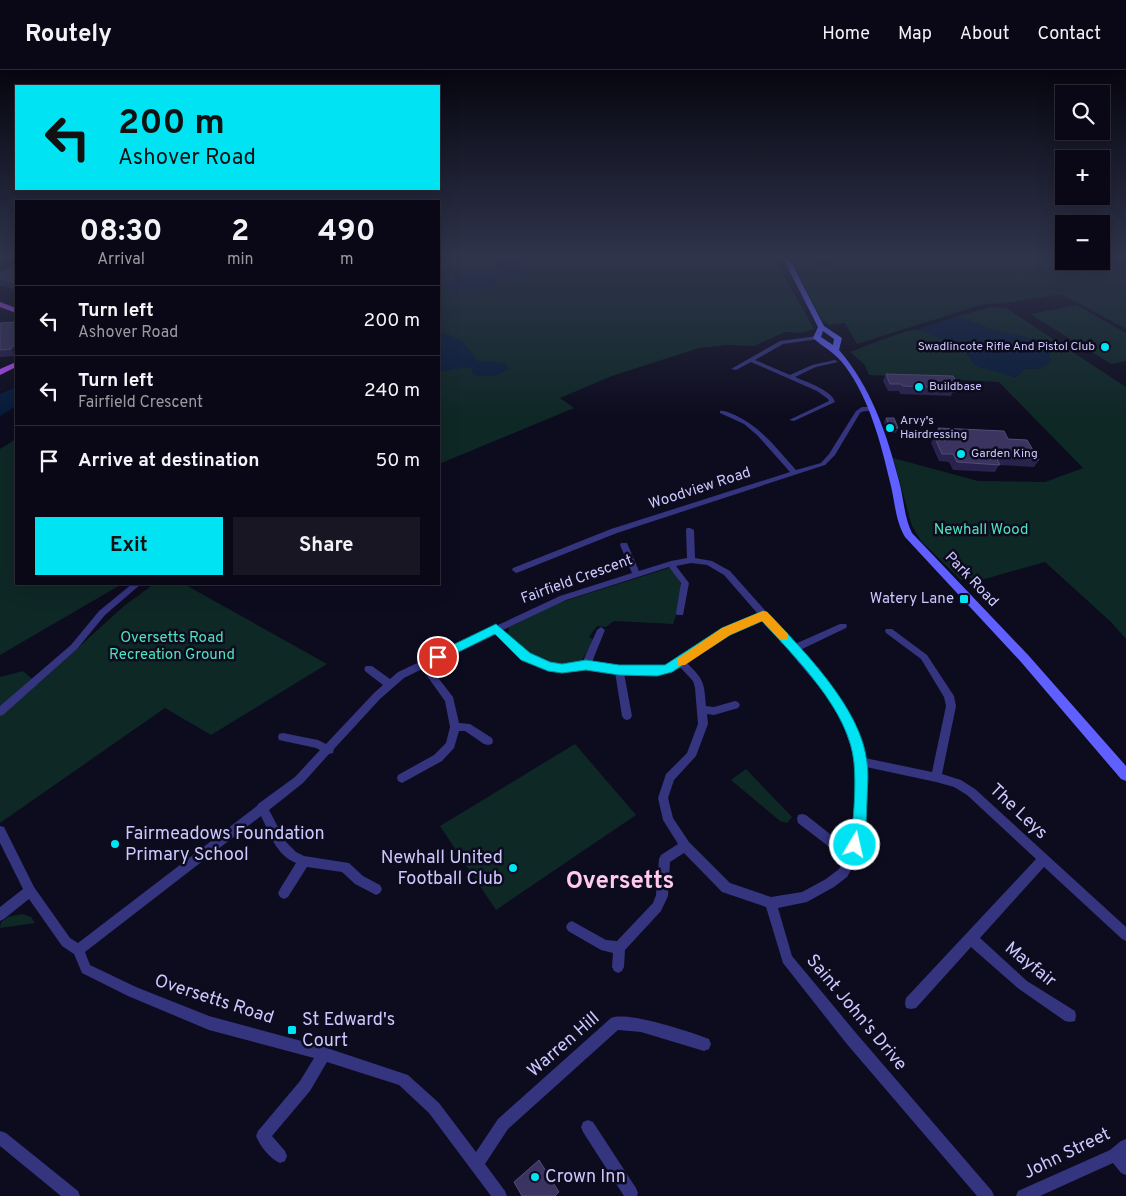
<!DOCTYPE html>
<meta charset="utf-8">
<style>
:root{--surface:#0a0816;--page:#181623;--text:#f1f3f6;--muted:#999aa1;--line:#2a2935;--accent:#00e3f3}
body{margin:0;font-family:Overpass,sans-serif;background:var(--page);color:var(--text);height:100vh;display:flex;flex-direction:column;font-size:19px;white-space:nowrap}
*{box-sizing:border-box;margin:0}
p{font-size:16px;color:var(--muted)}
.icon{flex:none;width:28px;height:28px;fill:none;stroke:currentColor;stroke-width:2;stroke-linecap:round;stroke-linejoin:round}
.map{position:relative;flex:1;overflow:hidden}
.side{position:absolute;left:15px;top:130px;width:425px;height:385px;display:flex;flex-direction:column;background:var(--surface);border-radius:0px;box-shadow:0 5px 20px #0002,0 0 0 1px var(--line)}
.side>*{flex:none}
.top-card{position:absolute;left:15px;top:15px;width:425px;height:105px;border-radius:0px;box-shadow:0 5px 20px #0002,0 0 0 1px var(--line);background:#00e3f3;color:#111;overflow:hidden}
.fabs{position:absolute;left:1055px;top:15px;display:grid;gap:10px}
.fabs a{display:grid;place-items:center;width:55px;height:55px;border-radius:0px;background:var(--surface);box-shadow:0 5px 20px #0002,0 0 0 1px var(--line);font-size:25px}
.pin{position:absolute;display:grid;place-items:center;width:42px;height:42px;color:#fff;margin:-21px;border:2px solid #fff;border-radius:50%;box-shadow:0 1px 5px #0007}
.me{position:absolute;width:55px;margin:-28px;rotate:9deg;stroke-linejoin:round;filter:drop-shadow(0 0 4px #0008)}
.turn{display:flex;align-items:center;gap:18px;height:105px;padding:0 20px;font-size:22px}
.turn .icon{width:65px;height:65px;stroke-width:2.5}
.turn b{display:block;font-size:35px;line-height:42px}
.eta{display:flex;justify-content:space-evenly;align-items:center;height:85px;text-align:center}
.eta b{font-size:30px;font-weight:700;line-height:35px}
.action{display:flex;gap:10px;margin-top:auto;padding:10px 20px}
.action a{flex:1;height:58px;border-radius:0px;background:var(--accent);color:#111;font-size:20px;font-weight:700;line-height:58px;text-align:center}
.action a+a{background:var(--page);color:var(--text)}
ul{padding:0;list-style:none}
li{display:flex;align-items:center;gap:15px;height:70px;padding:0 20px;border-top:1px solid var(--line)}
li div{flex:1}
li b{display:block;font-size:19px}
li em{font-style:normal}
header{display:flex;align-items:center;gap:30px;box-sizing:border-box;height:70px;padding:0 25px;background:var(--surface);border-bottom:1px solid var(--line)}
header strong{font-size:24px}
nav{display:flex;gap:28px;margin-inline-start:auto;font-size:18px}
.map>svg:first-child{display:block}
</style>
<header>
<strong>Routely</strong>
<nav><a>Home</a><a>Map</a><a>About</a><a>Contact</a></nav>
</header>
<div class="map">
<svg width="1126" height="1126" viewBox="0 0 1126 1126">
<rect width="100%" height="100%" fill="#0d0b1e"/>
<path fill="#0e2826" d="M 439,188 L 779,188 L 780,192 L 778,195 L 814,259 L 800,263 L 785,262 L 754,276 L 727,275 L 699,278 L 612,306 L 560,328 L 574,338 L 439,394 Z
M 790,188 L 810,188 L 810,191 L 820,196 L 829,196 L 830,194 L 823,188 L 1064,188 L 1064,191 L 1090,193 L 1093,199 L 1126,206 L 1126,259 L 1061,224 L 999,234 L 995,233 L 981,235 L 857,274 L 845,253 L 829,255 L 822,250 Z
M 1077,235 L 1126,263 L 1126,291 L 1111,294 L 1030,244 Z
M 991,237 L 1006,238 L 1126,317 L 1126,569 L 1111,552 L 1045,492 L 974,512 L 970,507 L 961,510 L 921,471 L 912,456 L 893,388 L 978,411 L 1045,412 L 1083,398 L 999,312 L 869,305 L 864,294 L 850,282 C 864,277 905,259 917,260 C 938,262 963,273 973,292 L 1015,307 L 1025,299 L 1042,298 L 1026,269 L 992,260 L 958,246 Z
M 16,369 L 16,514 L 122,514 L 0,585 L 0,379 Z
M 672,497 C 687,518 682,531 673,554 L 614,551 L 606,557 L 597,556 L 589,567 L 594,570 L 580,593 C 540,595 536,591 508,564 L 509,557 L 558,533 Z
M 154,514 L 184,514 L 327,594 L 211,665 L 165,638 L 0,753 L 0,607 L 23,601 L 38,614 L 124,536 Z
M 575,674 L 636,745 L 496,840 L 440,756 Z
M 746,699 L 792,747 L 787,753 L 780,751 L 731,710 Z
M 22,844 L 31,847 L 35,853 L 0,858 L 1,852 L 8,847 Z"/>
<path fill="#071c3b" d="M 514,190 L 524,194 L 527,200 L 521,205 L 522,208 L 506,205 L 487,192 Z
M 1085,191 L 1110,193 L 1126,203 L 1126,206 L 1093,199 L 1090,193 Z
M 475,199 L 496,207 L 498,215 L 482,220 L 461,223 L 463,216 L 460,216 L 457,223 L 445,219 L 445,213 Z
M 958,246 C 969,250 979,256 990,259 C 1010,265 1048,265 1051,291 L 1042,298 L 1025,299 L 1016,307 L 978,297 L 973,293 L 966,281 L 959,275 L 916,260 Z
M 439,262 L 462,270 L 479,292 L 491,291 L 506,294 L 508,299 C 496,308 487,307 473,305 L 471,298 L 468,297 L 439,302 Z
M 16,317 L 16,336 L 0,346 L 0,324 Z"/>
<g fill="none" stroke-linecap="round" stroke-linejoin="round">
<path stroke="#071c3b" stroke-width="1" d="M 439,214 L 444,214"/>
<path fill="#34347f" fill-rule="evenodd" d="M 817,266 L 819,267 L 819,269 L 783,274 L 755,290 L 790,305 L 812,295 L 835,290 L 838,292 L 816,297 L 795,307 C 806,312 832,320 835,332 L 794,351 L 789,350 L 829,331 L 828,329 L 817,321 L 751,292 L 736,300 L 731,299 L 780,271 Z
M 862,337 L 870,337 L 873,339 C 870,342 864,340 860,343 L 835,385 L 825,395 L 617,463 L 519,502 L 516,503 L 512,500 L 513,498 L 611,459 L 790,402 L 757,365 L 744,354 L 720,343 L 720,341 C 725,340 729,343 735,345 C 761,357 777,379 796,400 L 821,393 L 829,384 L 856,341 Z
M 687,458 L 690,458 L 694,460 L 695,488 L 712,491 L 730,501 L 795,574 L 840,554 L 846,554 L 847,556 L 846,558 L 800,580 L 841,630 L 851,649 L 865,688 L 932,702 L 946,636 L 944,627 L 921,589 L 886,563 L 885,561 L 886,559 L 892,559 L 927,585 L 954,626 L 956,636 L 942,704 L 961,710 L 975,719 L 1126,857 L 1126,871 L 1122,869 L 1044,797 L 980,868 L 1027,911 L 1075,941 L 1076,946 L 1075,951 L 1070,952 L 1065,951 L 1019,919 L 971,877 L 916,938 L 911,939 L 906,938 L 905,933 L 906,928 L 1036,789 L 967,725 L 954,717 L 936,712 L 866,697 L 864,763 L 858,788 L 847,807 L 834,817 L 807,832 L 778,838 L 792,886 L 856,963 L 992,1121 L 994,1126 L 977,1126 L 846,973 L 783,893 L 766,837 L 722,822 L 684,783 L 670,792 L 668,826 L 661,841 L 625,880 L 624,897 L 622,901 L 618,903 L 614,901 L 612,897 L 613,883 L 601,880 L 568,861 L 566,857 L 568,853 L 572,851 L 606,870 L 617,871 L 653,833 L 656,825 L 659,789 L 661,785 L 678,774 L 663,750 L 658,728 L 666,704 L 687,683 L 698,654 L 695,618 L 693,611 L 679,596 C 663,607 643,606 624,603 L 632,646 L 630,649 L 627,650 L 624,649 L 622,646 L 615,602 L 587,599 L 558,601 L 545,599 L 523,589 L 496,564 L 429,596 L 453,627 L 459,653 L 470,654 L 492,668 L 493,671 L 492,674 L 488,675 L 484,674 L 465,661 L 459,661 L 454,678 L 442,691 L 402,713 L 398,711 L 397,708 L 398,705 L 434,685 L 446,673 L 450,657 L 445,631 L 422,599 L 404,608 L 380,629 L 334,679 L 333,683 L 329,684 L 303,713 L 269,740 L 286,772 L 296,782 L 304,786 L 349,793 L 363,806 L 380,815 L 382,819 L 380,823 L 376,825 L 355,814 L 342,802 L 307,797 L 288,827 L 284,829 L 280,827 L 278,823 L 280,819 L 296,793 C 276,785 270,764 261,746 L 85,882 L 90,895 L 136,917 L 209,946 L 324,977 L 408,1005 L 439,1033 L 476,1082 L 498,1049 L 611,948 C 629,941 690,962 709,969 L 711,974 L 709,979 L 704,981 L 641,962 L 618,960 L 508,1059 L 485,1094 L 505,1121 L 507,1126 L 491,1126 L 429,1043 L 399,1015 L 327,992 L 310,1021 L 272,1066 L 285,1081 L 287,1086 L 285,1091 L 280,1093 C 270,1089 260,1076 256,1066 L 258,1061 L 300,1011 L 314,988 L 209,960 L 128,926 L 82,903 L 74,884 L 62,876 L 29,829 L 4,849 L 0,851 L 0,837 L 23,819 L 0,773 L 0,756 L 4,757 L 34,817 L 70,868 L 78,873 L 257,736 L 258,734 L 295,707 L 320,680 L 316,678 L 279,670 L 278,667 L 279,664 L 283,663 L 318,670 L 326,674 L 374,623 L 383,615 L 366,602 L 364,599 L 366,596 L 372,596 L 390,609 L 398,602 L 492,558 L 493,556 L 498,555 L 560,526 L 632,503 L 620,475 L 621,473 L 627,473 L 639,501 L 671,491 L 687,488 L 686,460 ZM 691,493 L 707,495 L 724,505 L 758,544 L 723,559 L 666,596 L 637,597 L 592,592 L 605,560 L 601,557 L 597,560 L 583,591 C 574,592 565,594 555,594 C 534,593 518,575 503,560 L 566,530 L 669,497 L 681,513 L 676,543 L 677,545 L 683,545 L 689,513 L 676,496 ZM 762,549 L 835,636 L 841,649 L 856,692 L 854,763 L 849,779 L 806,745 L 802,744 L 798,745 L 797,749 L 798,753 L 845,789 L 839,799 L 826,809 L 802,822 L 771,827 L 730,813 L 689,772 L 673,748 L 668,728 L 674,710 L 696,686 L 708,654 L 707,644 L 714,645 L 738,638 L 740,635 L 738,632 L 735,631 L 714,637 L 706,636 C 704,611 704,610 686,592 L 729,563 Z
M 132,514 L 141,514 L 105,545 L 77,579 L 3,645 L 0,646 L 0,636 L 71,575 L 99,541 Z
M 588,1050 L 593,1052 L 636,1118 L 638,1123 L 637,1126 L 624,1126 L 583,1062 L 581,1057 L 583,1052 Z
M 0,1061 L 6,1063 L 78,1121 L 80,1126 L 61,1126 L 0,1076 Z
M 1126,1069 L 1126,1105 L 1121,1103 L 1113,1093 L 1040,1126 L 1016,1126 L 1018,1121 L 1110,1080 L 1121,1071 Z"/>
<path fill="#5f60ff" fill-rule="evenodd" d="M 783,188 L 789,188 L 824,256 L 842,268 L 839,280 C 871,317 887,364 899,411 C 904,429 904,447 912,463 L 1029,586 L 1126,696 L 1126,711 L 1121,709 L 1021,592 L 905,467 C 895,450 895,431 890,412 C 881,373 869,328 845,296 C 835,282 824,278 813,268 L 818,257 ZM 823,261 L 834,269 L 833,275 L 821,267 Z"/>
<path fill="#b74fff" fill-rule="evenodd" d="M 0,232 L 16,238 L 16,243 L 0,237 Z
M 16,292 L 16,297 L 0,305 L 0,299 Z"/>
</g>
<path fill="#29224d" d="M 16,196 L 16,220 L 0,215 L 0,203 Z
M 16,252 L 16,285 L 15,286 L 0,287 L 0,253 Z
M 886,304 L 959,316 L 955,323 L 952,323 L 951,326 L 900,324 L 899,321 L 888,321 L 883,311 Z
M 886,348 L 898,358 L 896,363 L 888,362 L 884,352 Z
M 938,358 L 1008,369 L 1039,390 L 1034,397 L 999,395 L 995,402 L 953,400 L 949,392 L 939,391 L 931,373 Z"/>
<path fill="#171232" d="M 16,273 L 16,285 L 15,286 L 11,279 Z"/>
<path fill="#3b3460" stroke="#524b79" d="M 16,196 L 16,213 L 0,208 L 0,203 Z
M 16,252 L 16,273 L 11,279 L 0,280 L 0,253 L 1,253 Z
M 886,304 L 953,306 L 959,316 L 953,316 L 954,318 L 903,316 L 901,314 L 890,314 Z
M 886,348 L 894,348 L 898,358 L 890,357 Z
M 938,358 L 1004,361 L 1008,369 L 1027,370 L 1039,390 L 996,387 L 1000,395 L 957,392 L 953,384 L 942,384 L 934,366 L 942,366 Z
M 539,1090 L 559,1122 L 555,1126 L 522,1126 L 514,1112 Z"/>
<linearGradient id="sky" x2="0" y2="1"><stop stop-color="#070610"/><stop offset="0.54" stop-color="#2f344c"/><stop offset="1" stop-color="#2f344c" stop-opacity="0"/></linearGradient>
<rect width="1126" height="346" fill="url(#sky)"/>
<path fill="#00e3f3" stroke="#00949e" d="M 763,541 L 767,542 C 803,580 862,639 867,693 C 869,706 867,719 867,731 C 866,748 867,765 860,780 L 855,782 L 850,780 C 847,773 851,769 852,762 C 854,741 856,715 854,693 C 850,641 795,587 762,551 L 730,565 L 672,602 L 657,606 L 619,605 L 586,600 L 562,603 L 548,601 L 521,590 L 495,564 L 442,590 L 434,590 L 432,587 L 434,584 L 496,554 L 530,583 L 550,592 L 562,594 L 586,590 L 619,595 L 665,595 L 722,558 Z"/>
<path fill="#f59e0b" d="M 763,541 L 767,542 L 788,564 L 788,570 L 780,570 L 762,551 L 730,565 L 685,595 L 677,595 L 677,589 L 722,558 Z"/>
<g fill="#00e3f3" stroke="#0d0b1e" stroke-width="2">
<circle cx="1105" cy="277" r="5"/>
<circle cx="919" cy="317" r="5"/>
<circle cx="890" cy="358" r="5"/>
<circle cx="961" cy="384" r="5"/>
<rect x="959" y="524" width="10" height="10" rx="2.5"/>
<circle cx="115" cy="774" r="5"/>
<circle cx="513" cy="798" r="5"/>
<rect x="287" y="955" width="10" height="10" rx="2.5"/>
<circle cx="535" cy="1107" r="5"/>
</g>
<g text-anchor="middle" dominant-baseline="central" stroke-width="5" stroke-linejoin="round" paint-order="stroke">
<g font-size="12" fill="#ccc8ff" stroke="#0d0b1e" text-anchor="start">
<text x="1095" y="277" text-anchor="end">Swadlincote Rifle And Pistol Club</text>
<text x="929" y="317">Buildbase</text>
<text x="900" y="351">Arvy's<tspan x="900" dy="14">Hairdressing</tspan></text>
<text x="971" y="384">Garden King</text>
</g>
<g font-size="15" fill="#ccc8ff" stroke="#0d0b1e">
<text transform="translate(700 419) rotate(-18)">Woodview Road</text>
<text transform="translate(577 510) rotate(-20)">Fairfield Crescent</text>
<text transform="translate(971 510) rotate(46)">Park Road</text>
</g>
<g font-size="15" fill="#4fe3b9" stroke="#0d0b1e">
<text x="981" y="460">Newhall Wood</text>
<text x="172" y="568">Oversetts Road<tspan x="172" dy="17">Recreation Ground</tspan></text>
</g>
<g font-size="15" fill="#ccc8ff" stroke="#0d0b1e" text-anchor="end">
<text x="954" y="529">Watery Lane</text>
</g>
<g font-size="18" fill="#ccc8ff" stroke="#0d0b1e">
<text transform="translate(1018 742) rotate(43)">The Leys</text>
<text transform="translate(1030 895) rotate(39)">Mayfair</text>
<text transform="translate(214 930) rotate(18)">Oversetts Road</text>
<text transform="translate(856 943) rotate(50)">Saint John's Drive</text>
<text transform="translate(564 975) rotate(-41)">Warren Hill</text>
<text transform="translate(1067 1084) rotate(-26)">John Street</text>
</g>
<g font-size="18" fill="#ccc8ff" stroke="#0d0b1e" text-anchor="start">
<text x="125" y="764">Fairmeadows Foundation<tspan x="125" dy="21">Primary School</tspan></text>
<text x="503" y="788" text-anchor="end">Newhall United<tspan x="503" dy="21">Football Club</tspan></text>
<text x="302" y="950">St Edward's<tspan x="302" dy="21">Court</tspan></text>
<text x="545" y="1107">Crown Inn</text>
</g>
<g font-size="24" font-weight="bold" fill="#ffcaee" stroke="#0d0b1e">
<text x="620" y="812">Oversetts</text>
</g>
</g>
</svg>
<div class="fabs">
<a><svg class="icon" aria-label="search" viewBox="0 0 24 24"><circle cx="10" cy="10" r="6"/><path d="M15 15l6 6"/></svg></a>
<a>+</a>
<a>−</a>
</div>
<div class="pin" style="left:438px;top:587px;background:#d93025"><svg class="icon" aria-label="arrive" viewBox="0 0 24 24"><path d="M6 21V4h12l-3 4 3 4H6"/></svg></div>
<svg class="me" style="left:855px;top:775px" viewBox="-20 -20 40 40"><circle r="17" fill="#00e3f3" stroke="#fff" stroke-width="3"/><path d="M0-11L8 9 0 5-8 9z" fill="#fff"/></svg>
<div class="top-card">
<div class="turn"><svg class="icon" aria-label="left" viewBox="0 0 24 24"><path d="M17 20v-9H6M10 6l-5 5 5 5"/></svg><div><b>200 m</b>Ashover Road</div></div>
</div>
<section class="side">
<div class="eta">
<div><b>08:30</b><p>Arrival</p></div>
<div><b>2</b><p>min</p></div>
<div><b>490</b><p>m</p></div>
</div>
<ul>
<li><svg class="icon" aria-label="left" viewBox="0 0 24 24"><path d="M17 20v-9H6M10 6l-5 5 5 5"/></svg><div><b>Turn left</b><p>Ashover Road</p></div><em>200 m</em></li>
<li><svg class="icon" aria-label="left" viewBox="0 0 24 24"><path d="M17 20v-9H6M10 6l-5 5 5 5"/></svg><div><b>Turn left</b><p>Fairfield Crescent</p></div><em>240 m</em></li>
<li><svg class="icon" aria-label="arrive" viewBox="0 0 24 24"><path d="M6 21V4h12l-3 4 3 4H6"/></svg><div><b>Arrive at destination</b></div><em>50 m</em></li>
</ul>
<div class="action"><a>Exit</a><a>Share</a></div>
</section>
</div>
